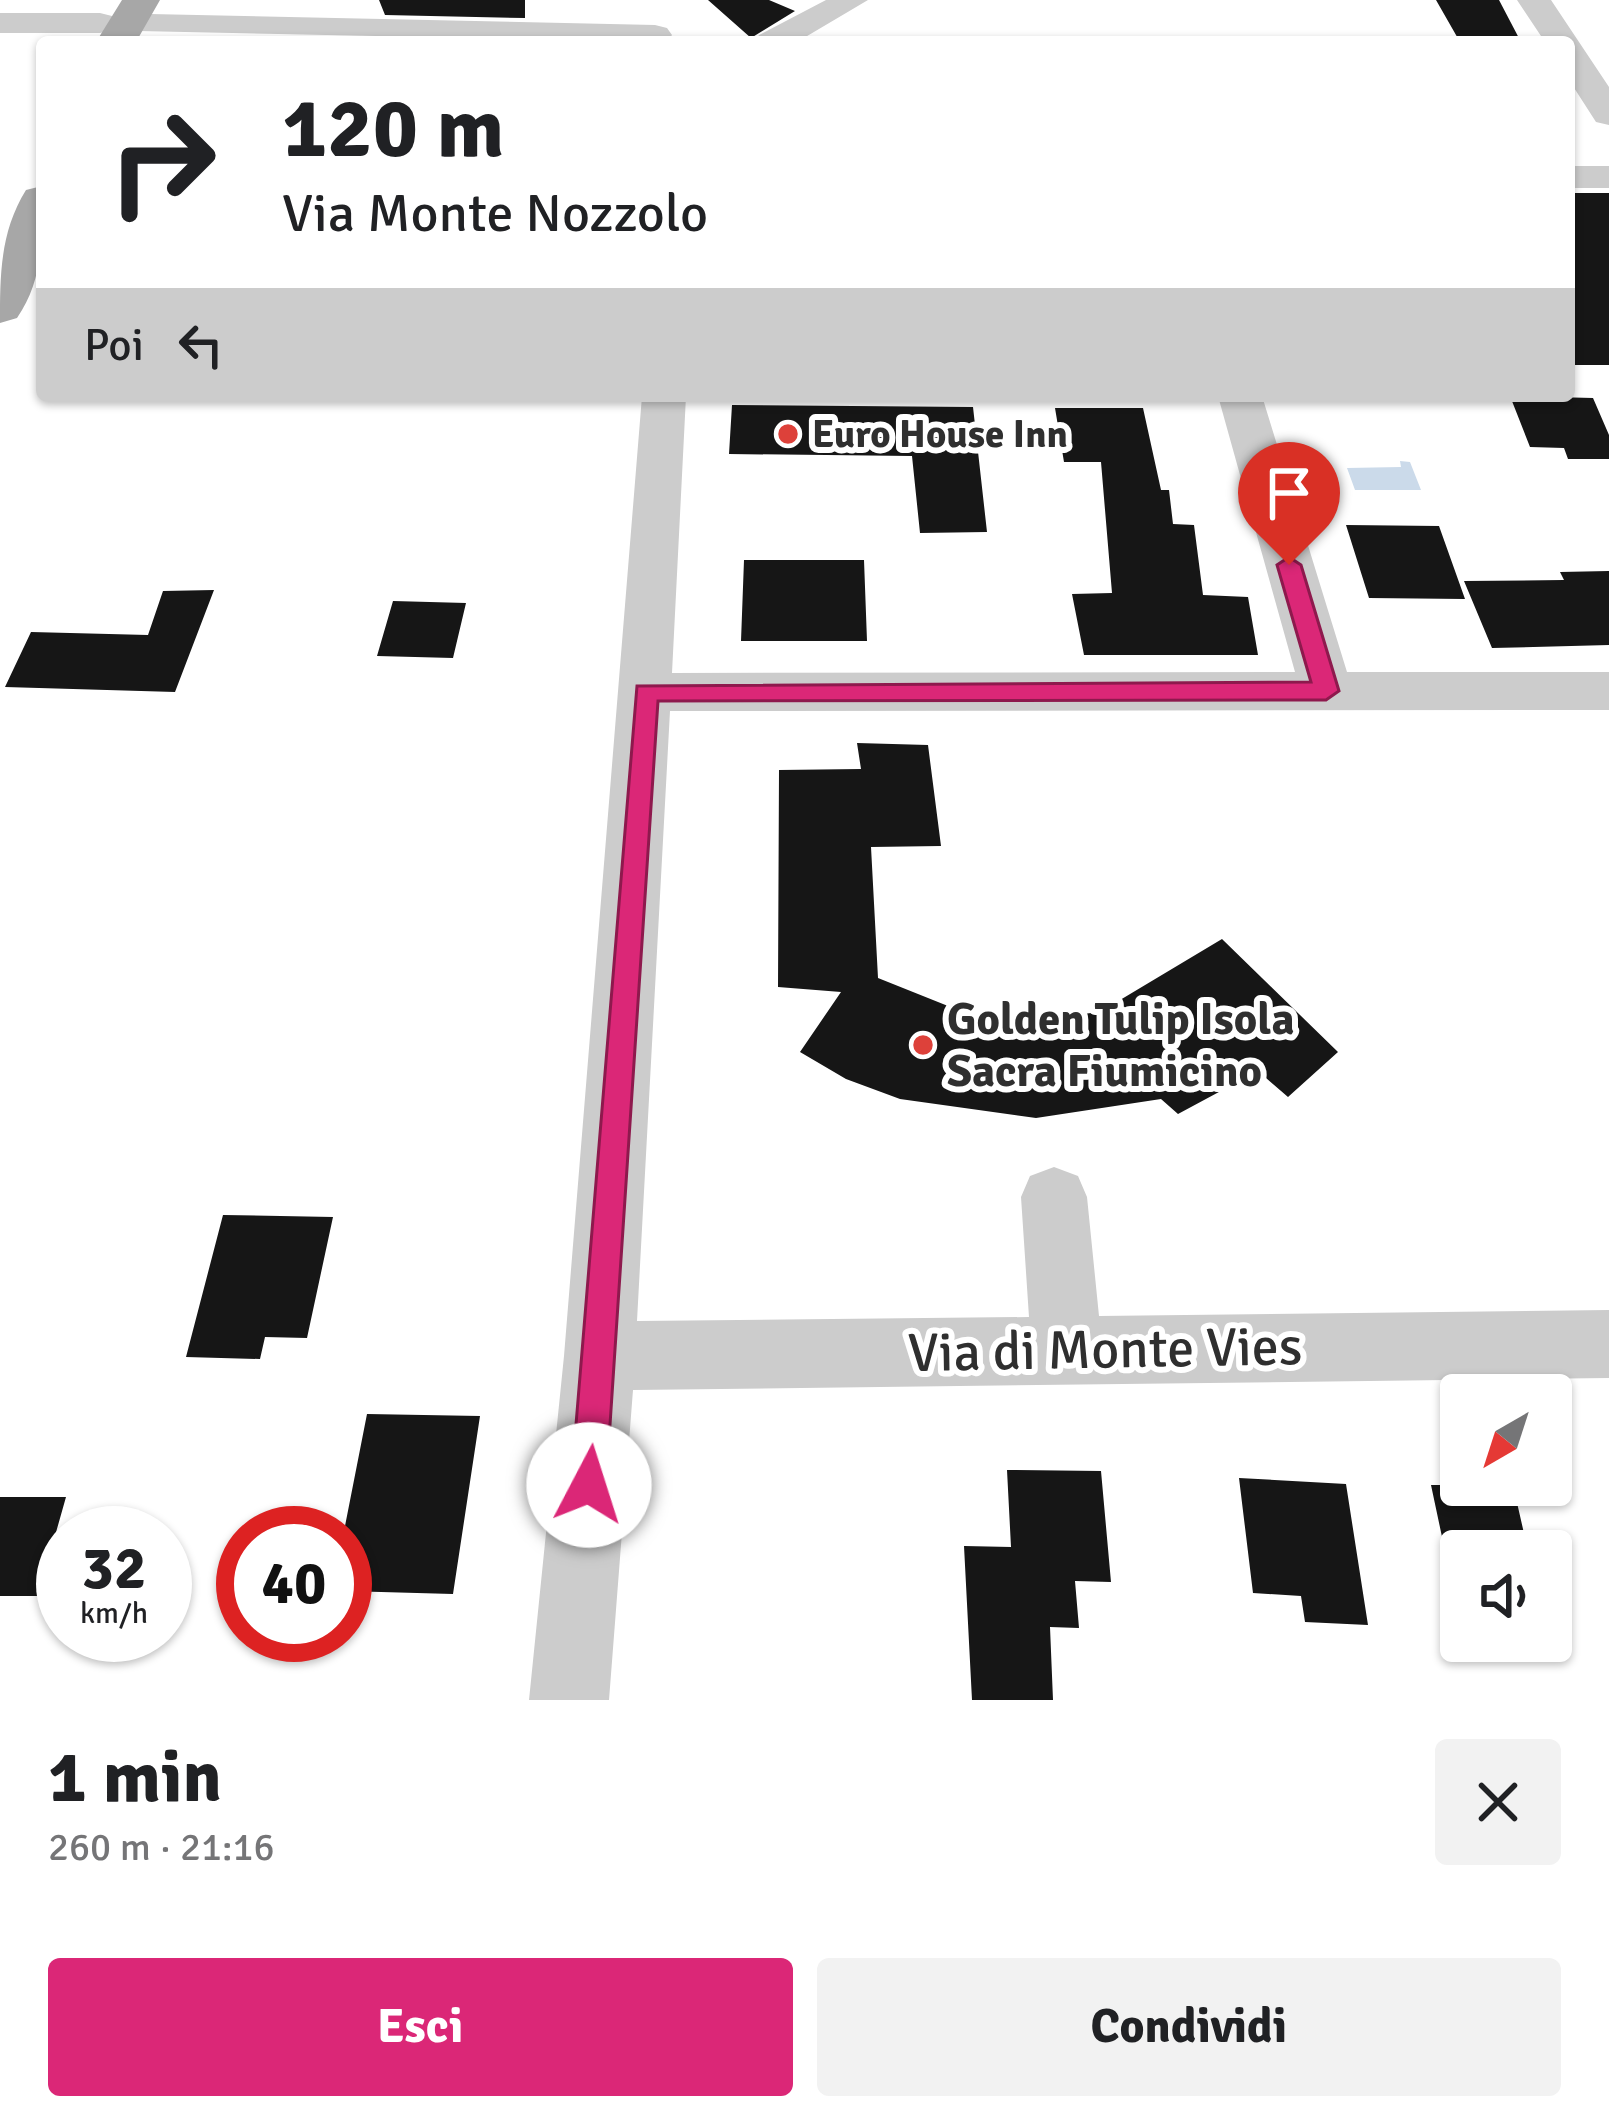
<!DOCTYPE html>
<html lang="it">
<meta charset="utf-8">
<style>
:root{--surface:#fff;--page:#f2f2f2;--text:#202124;--muted:#757577;--accent:#db2777}
body{margin:0;font-family:Signika,sans-serif;background:var(--page);color:var(--text);height:100vh;display:flex;flex-direction:column;font-size:45px;white-space:nowrap}
*{box-sizing:border-box;margin:0}
p{font-size:39px;color:var(--muted)}
.icon{flex:none;width:66px;height:66px;fill:none;stroke:currentColor;stroke-width:2;stroke-linecap:round;stroke-linejoin:round}
.map{position:relative;height:1700px;overflow:hidden}
.details{display:flex;flex-direction:column;background:var(--surface);flex:1}
.details>*{flex:none}
.top-card{position:absolute;left:36px;top:36px;width:1539px;height:366px;border-radius:12px;box-shadow:0 3px 9px #0004;background:#fff;color:var(--text);overflow:hidden}
.needle{width:78px;rotate:219deg}
.controls{position:absolute;left:1440px;top:1374px;display:grid;gap:24px}
.controls a{display:grid;place-items:center;width:132px;height:132px;border-radius:12px;background:var(--surface);box-shadow:0 3px 9px #0004;font-size:60px}
.speed{position:absolute;left:36px;top:1506px;display:flex;gap:24px;font-size:60px;font-weight:700;text-align:center}
.speed>*{display:grid;place-content:center;width:156px;height:156px;border-radius:50%;background:var(--surface);box-shadow:0 3px 9px #0004;line-height:1}
.speed small{font-size:30px;font-weight:400}
.speed .limit{border:18px solid #d22;background:#fff;color:#111}
.pin{position:absolute;display:grid;place-items:center;width:102px;height:102px;color:#fff;margin:-123px -51px;border-radius:50% 50% 50% 0;rotate:-45deg;box-shadow:0 0 12px #0007}
.pin .icon{rotate:45deg}
.me{position:absolute;width:132px;margin:-66px;rotate:5deg;stroke-linejoin:round;filter:drop-shadow(0 0 9px #0008)}
.turn{display:flex;align-items:center;gap:42px;height:252px;padding:0 48px;font-size:54px}
.turn .icon{width:156px;height:156px;stroke-width:2.5}
.turn b{display:block;font-size:84px;line-height:102px}
.then{display:flex;align-items:center;height:114px;padding:0 48px;background:#0003;gap:24px;font-size:45px}
.round{display:grid;place-items:center;flex:none;width:126px;height:126px;border-radius:12px;background:var(--page)}
.overview{display:flex;align-items:center;justify-content:space-between;height:204px;padding:0 48px}
h1{font-size:72px;font-weight:700;line-height:90px}
.primary-button{display:flex;gap:24px;margin-top:auto;padding:24px 48px}
.primary-button a{flex:1;height:138px;border-radius:12px;background:var(--accent);color:#fff;font-size:48px;font-weight:700;line-height:138px;text-align:center}
.primary-button a+a{background:var(--page);color:var(--text)}
.map>svg:first-child{display:block}
</style>
<div class="map">
<svg width="1609" height="1700" viewBox="0 0 1609 1700">
<rect width="100%" height="100%" fill="#fff"/>
<path fill="#cbdaea" d="M 1400,461 L 1410,462 L 1421,490 L 1355,490 L 1347,468 L 1401,467 Z"/>
<path fill="#161616" d="M 379,0 L 525,0 L 525,18 L 385,15 Z
M 708,0 L 769,0 L 795,11 L 751,38 Z
M 1436,0 L 1499,0 L 1521,42 L 1460,42 Z
M 1569,193 L 1609,193 L 1609,365 L 1569,365 Z
M 1510,396 L 1593,398 L 1609,435 L 1609,459 L 1568,459 L 1564,448 L 1530,447 Z
M 732,405 L 973,407 L 987,532 L 920,533 L 912,456 L 729,454 Z
M 1055,408 L 1143,408 L 1161,490 L 1169,490 L 1173,524 L 1194,525 L 1203,595 L 1248,597 L 1258,655 L 1084,655 L 1072,594 L 1112,593 L 1101,462 L 1064,462 Z
M 1346,525 L 1439,526 L 1465,599 L 1369,598 Z
M 744,560 L 864,560 L 867,641 L 741,641 Z
M 1609,571 L 1609,645 L 1492,648 L 1464,581 L 1564,580 L 1560,572 Z
M 214,590 L 175,692 L 5,687 L 31,632 L 148,635 L 163,591 Z
M 393,601 L 466,603 L 453,658 L 377,656 Z
M 857,743 L 928,745 L 941,846 L 871,847 L 878,978 L 953,1008 L 1021,1021 L 1100,1012 L 1222,939 L 1338,1052 L 1288,1097 L 1258,1071 L 1178,1114 L 1161,1099 L 1036,1118 L 900,1099 L 846,1079 L 800,1052 L 841,992 L 778,987 L 779,770 L 861,769 Z
M 223,1215 L 333,1217 L 307,1338 L 265,1337 L 260,1359 L 186,1357 Z
M 367,1414 L 480,1416 L 453,1594 L 345,1591 L 345,1526 Z
M 1007,1470 L 1101,1471 L 1111,1582 L 1075,1581 L 1079,1628 L 1050,1627 L 1053,1700 L 972,1700 L 964,1546 L 1011,1547 Z
M 1239,1478 L 1346,1484 L 1368,1625 L 1305,1622 L 1301,1596 L 1253,1593 Z
M 1431,1485 L 1513,1485 L 1528,1551 L 1445,1551 Z
M 0,1497 L 66,1497 L 38,1596 L 0,1596 Z"/>
<g fill="none" stroke-linecap="round" stroke-linejoin="round">
<path fill="#ccc" fill-rule="evenodd" d="M 826,0 L 868,0 L 797,42 L 754,42 L 759,35 Z
M 1517,0 L 1551,0 L 1609,87 L 1609,125 L 1596,122 L 1569,80 L 1569,42 L 1545,42 Z
M 0,13 L 100,13 L 112,16 L 117,23 L 112,30 L 100,33 L 0,33 Z
M 150,14 L 655,25 L 667,28 L 672,35 L 667,42 L 138,31 L 133,24 L 138,17 Z
M 1569,166 L 1609,166 L 1609,188 L 1569,188 Z
M 642,396 L 686,396 L 672,673 L 1295,672 L 1218,396 L 1262,396 L 1347,672 L 1609,672 L 1609,710 L 670,711 L 637,1321 L 1029,1317 L 1021,1197 L 1030,1176 L 1054,1167 L 1078,1176 L 1087,1197 L 1099,1316 L 1609,1310 L 1609,1378 L 633,1390 L 609,1700 L 529,1700 L 564,1356 Z"/>
<path fill="#a7a7a7" fill-rule="evenodd" d="M 122,0 L 160,0 L 136,42 L 96,42 Z
M 42,186 C 42,233 45,278 17,318 L 0,323 C 0,275 0,232 26,190 Z"/>
</g>
<path fill="#db2777" stroke="#8e194d" stroke-width="3" d="M 1289,557 L 1301,565 L 1339,691 L 1326,700 L 658,701 L 606,1485 L 601,1498 L 589,1503 L 576,1498 L 571,1485 L 637,686 L 1311,682 L 1277,565 Z"/>
<g fill="#dd413a" stroke="#fff" stroke-width="4.5">
<circle cx="788" cy="434" r="12"/>
<circle cx="923" cy="1045" r="12"/>
</g>
<g text-anchor="middle" dominant-baseline="central" stroke-width="12" stroke-linejoin="round" paint-order="stroke">
<g font-size="39" font-weight="bold" fill="#2f2f2f" stroke="#fff" text-anchor="start">
<text x="812" y="434">Euro House Inn</text>
</g>
<g font-size="45" font-weight="bold" fill="#2f2f2f" stroke="#fff" text-anchor="start">
<text x="947" y="1019">Golden Tulip Isola<tspan x="947" dy="52">Sacra Fiumicino</tspan></text>
</g>
<g font-size="54" fill="#2f2f2f" stroke="#fff">
<text transform="translate(1105 1350) rotate(-1)">Via di Monte Vies</text>
</g>
</g>
</svg>
<div class="controls">
<a><svg class="needle" viewBox="-14 -14 28 28"><path d="M0-13l5 13h-10z" fill="#e53935"/><path d="M0 13l5-13h-10z" fill="#757577"/></svg></a>
<a><svg class="icon" aria-label="sound" viewBox="0 0 24 24"><path d="M4 9h4l5-4v14l-5-4H4zM17 9q2 3 0 6"/></svg></a>
</div>
<div class="speed"><div>32<small>km/h</small></div><div class="limit">40</div></div>
<div class="pin" style="left:1289px;top:565px;background:#d93025"><svg class="icon" aria-label="arrive" viewBox="0 0 24 24"><path d="M6 21V4h12l-3 4 3 4H6"/></svg></div>
<svg class="me" style="left:589px;top:1485px" viewBox="-20 -20 40 40"><circle r="19" fill="#fff"/><path d="M0-13L10 11 0 6-10 11z" fill="#db2777"/></svg>
<div class="top-card">
<div class="turn"><svg class="icon" aria-label="right" viewBox="0 0 24 24"><path d="M7 20v-9h11M14 6l5 5-5 5"/></svg><div><b>120 m</b>Via Monte Nozzolo</div></div>
<div class="then">Poi<svg class="icon" aria-label="left" viewBox="0 0 24 24"><path d="M17 20v-9H6M10 6l-5 5 5 5"/></svg></div>
</div>
</div>
<section class="details">
<div class="overview"><div><h1>1 min</h1><p>260 m · 21:16</p></div><a class="round"><svg class="icon" aria-label="close" viewBox="0 0 24 24"><path d="M6 6l12 12M18 6L6 18"/></svg></a></div>
<div class="primary-button"><a>Esci</a><a>Condividi</a></div>
</section>
